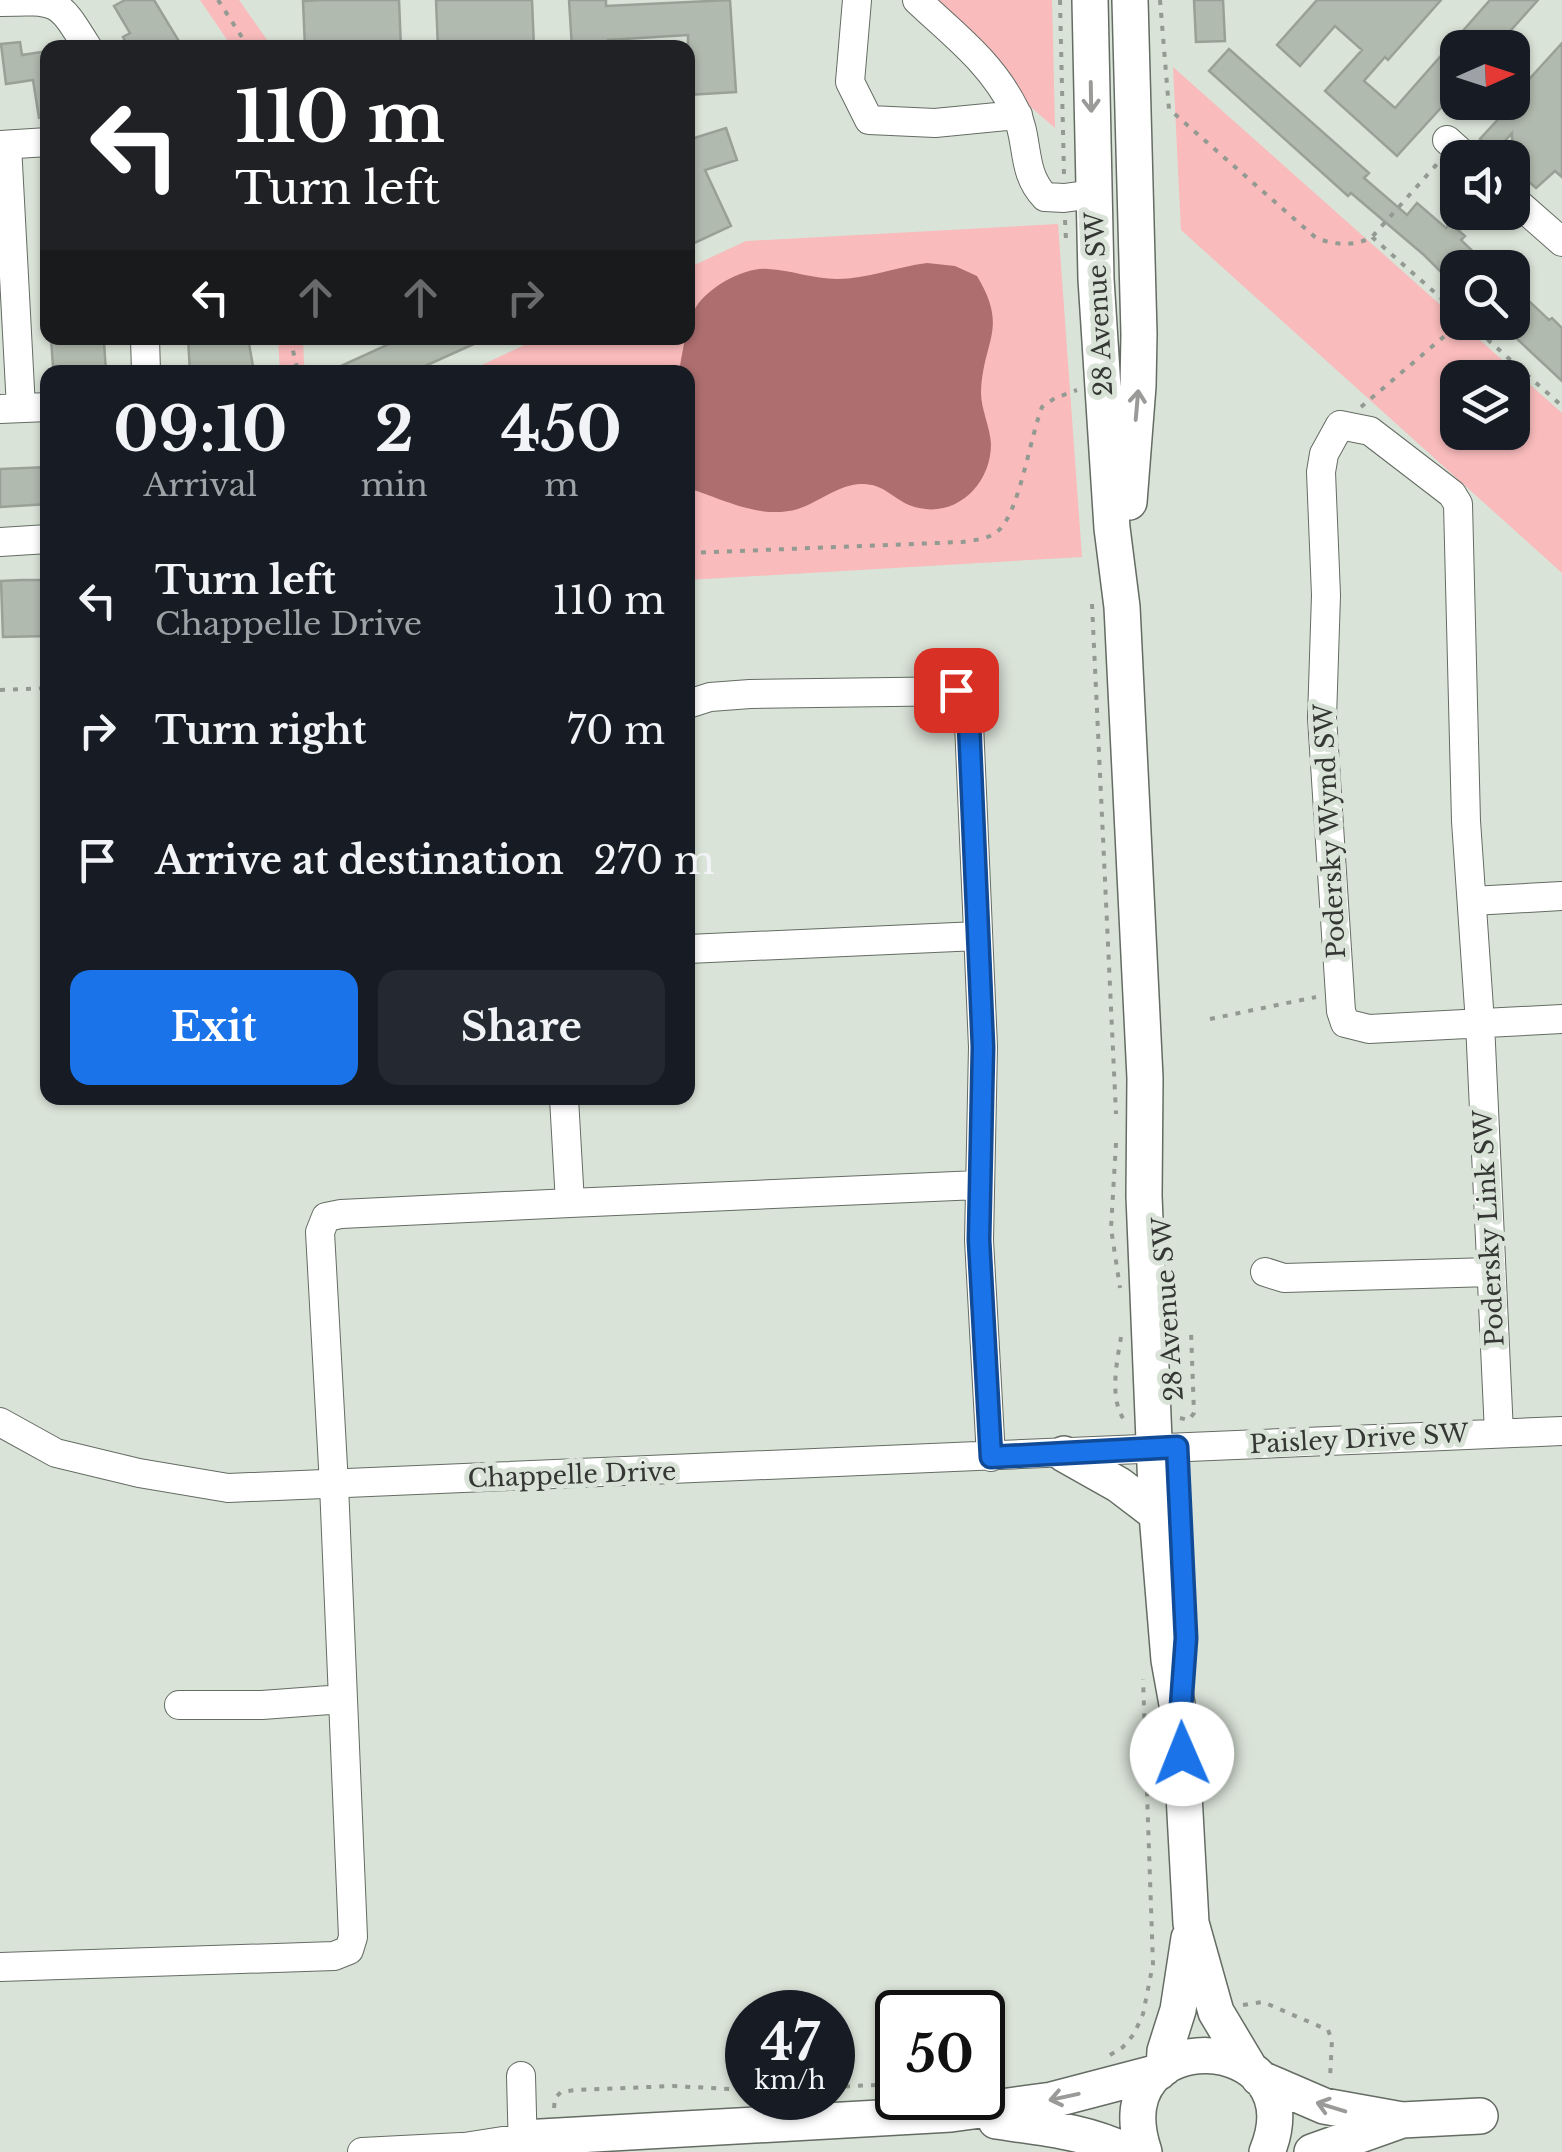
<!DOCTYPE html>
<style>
:root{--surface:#171b24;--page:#242831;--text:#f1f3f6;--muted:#9ea1a6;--accent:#1a73e8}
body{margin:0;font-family:"Libre Baskerville",serif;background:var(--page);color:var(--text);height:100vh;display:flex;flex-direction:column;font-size:38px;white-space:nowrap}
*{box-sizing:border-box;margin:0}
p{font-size:32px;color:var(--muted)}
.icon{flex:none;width:55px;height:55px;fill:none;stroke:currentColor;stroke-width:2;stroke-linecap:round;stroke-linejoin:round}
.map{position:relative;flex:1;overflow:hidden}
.side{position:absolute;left:40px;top:365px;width:655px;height:740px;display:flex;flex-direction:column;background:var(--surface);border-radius:20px;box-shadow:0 2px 8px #0004}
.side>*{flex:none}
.guide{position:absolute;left:40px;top:40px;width:655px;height:305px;border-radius:20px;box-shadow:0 2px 8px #0004;background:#202124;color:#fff;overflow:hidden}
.needle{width:65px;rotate:87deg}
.buttons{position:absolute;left:1440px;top:30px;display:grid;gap:20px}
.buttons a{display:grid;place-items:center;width:90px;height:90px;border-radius:20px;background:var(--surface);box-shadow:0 2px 8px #0004;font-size:50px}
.speed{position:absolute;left:725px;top:1990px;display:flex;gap:20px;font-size:50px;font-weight:700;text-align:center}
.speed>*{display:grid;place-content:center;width:130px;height:130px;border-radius:50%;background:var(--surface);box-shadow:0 2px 8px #0004;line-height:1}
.speed small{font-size:25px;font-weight:400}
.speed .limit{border:5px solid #111;border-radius:15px;background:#fff;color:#111}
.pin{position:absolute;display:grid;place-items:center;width:85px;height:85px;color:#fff;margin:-42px;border-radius:20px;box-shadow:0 5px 15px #0006}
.me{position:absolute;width:110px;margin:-55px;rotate:359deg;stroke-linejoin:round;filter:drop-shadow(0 0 8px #0008)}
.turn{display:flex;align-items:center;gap:35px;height:210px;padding:0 30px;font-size:45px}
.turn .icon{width:130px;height:130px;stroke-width:2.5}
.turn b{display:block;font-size:70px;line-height:85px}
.lanes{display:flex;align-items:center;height:95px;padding:0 30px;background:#0003;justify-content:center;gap:50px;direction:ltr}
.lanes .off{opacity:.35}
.eta{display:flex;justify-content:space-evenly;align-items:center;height:170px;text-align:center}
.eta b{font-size:60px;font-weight:700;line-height:70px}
.button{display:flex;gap:20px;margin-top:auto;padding:20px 30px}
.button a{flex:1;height:115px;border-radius:20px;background:var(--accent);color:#fff;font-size:40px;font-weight:700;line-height:115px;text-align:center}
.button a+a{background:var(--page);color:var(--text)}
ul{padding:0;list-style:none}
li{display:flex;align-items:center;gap:30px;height:130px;padding:0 30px}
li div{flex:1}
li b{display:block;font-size:38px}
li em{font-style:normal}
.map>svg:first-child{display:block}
</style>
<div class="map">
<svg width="1562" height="2152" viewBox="0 0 1562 2152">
<rect width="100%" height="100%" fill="#dae3d8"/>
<path fill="#f9bbbc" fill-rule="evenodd" d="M 200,0 L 239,0 L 272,47 L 232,47 Z
M 907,0 L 1052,0 L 1055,128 Z
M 1173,67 L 1562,413 L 1562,573 L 1181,230 ZM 1458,378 L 1512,378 L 1512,432 L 1458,432 Z
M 1058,224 L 1082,557 L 688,580 L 688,372 L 467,372 L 539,338 L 688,338 L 688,268 L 746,241 Z
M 278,338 L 303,338 L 304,364 L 313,372 L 280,372 Z"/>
<path fill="#ae6e6f" d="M 927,263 L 955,266 L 977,276 C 1009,329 983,340 981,392 C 981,410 990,426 991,444 C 991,487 952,522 909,505 C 893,498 882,483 861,484 C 838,485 819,502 798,509 C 760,520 723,499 688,488 L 688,372 L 679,372 C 682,355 687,321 696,307 C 709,287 744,267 768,269 C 791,270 813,279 837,279 C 867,279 896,267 927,263 Z"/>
<path fill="#b1baaf" stroke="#99a197" stroke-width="2.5" d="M 125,0 L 154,0 L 183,48 L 129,48 L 123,37 L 130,33 L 114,6 Z
M 322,0 L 399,0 L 401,48 L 305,48 L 303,1 Z
M 436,0 L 532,0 L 534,48 L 438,48 Z
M 569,0 L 606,0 L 606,6 L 730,0 L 736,92 L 688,95 L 688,35 L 608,40 L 608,48 L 572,48 Z
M 1194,0 L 1223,0 L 1225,41 L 1196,42 Z
M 1317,0 L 1441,0 L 1388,60 L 1385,57 L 1364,81 L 1395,108 L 1490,0 L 1538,0 L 1495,48 L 1452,48 L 1458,52 L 1458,89 L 1397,156 L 1325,91 L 1362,50 L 1335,26 L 1300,66 L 1277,45 Z
M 20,42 L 22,55 L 48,51 L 48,117 L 39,118 L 33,80 L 6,84 L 1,44 Z
M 1562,43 L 1562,177 L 1555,171 L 1536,188 L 1512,167 L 1512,133 L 1495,152 L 1480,139 L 1503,114 L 1500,110 L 1507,102 L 1512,102 L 1512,98 Z
M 1229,49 L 1369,173 L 1364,178 L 1407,215 L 1417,203 L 1446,228 L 1450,223 L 1465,236 L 1461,240 L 1490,268 L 1458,268 L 1458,289 L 1424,255 L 1351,193 L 1348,196 L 1209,71 Z
M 726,128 L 737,160 L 705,170 L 731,226 L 688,246 L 688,140 Z
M 1512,285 L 1549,320 L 1552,318 L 1562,328 L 1562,381 L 1499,322 L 1512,322 Z
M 90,338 L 91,343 L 104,342 L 106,372 L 56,372 L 56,366 L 53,366 L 51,339 Z
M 188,338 L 248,338 L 254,372 L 190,372 Z
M 402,338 L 487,338 L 412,372 L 328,372 Z
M 48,467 L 48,504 L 0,507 L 0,469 Z
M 22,580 L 48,580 L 48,636 L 3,637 L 1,581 Z"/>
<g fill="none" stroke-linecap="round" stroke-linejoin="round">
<g stroke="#646c63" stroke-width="30">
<path id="minor" d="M 857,0 L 850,82 L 869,120 L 935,123 L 1018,115
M 917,0 C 955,36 991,62 1015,110 C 1030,140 1020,171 1045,197 L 1064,198 L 1093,194
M 0,2 C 60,0 58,0 88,48
M 1447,140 L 1467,158
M 0,145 L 48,142
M 7,145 L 21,408
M 1512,198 L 1562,242
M 145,338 L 146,372
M 0,409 L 48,407
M 0,542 L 48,539
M 688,704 L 710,697 L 750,694 L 965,691 L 968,700 L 983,1047 L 979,1240 L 991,1457
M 1472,901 L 1562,896
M 688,949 L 978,936
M 564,1098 L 570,1203 L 978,1185
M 1265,1272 L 1284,1278 L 1491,1272
M 0,1422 L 56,1453 L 139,1473 L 228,1488 L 1562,1431
M 1499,1433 L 1480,1023 L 1466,821 L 1458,504 L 1452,494 L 1370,431 L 1340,425 L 1324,454 L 1321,472 L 1326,595 L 1322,718 L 1341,1011 L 1345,1023 L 1369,1029 L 1562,1019
M 179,1705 L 262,1705 L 343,1699
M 0,1967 L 334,1956 L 349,1950 L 353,1937 L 334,1485 L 320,1232 L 326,1217 L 341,1214 L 570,1203
M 521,2076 L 523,2152
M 445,2150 L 523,2138
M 362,2152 L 461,2147"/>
</g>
<g stroke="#646c63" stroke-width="38">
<path id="major" d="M 1090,0 L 1096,279 L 1112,528 L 1122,607 L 1145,1078 L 1144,1196 L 1157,1514 L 1169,1660 L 1180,1721 L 1191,1923 L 1216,2012 L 1250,2069
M 1129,502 L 1138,386 L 1139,334 L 1130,0
M 1064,1454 L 1119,1485 L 1157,1514
M 1164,2068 L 1165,2051 L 1178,2010 L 1189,1938
M 1259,2078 L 1324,2106 L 1402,2120 L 1312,2152
M 1402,2120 L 1480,2116
M 996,2121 C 1043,2128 1085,2131 1128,2152
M 523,2138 L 951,2114 L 1052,2100 L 1159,2072
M 1144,2152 C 1099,2018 1318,2029 1267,2152"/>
</g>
<path stroke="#939a92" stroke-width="4" stroke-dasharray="5 8" stroke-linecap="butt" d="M 218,0 L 249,48
M 1060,0 L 1064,175
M 1160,0 L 1169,109 L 1316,238 C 1335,245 1354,247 1372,237 L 1437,164
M 1065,220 L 1066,240
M 1372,237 L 1458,313
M 1468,322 L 1562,406
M 290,338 L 298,372
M 1361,407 L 1461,322
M 688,553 L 962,542 C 975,540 991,539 1000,529 C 1020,508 1030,438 1042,407 L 1055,398 L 1077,390
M 1092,604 L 1116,1114
M 0,690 L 48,688
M 1210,1019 L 1316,997
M 1116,1143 L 1111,1228 L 1120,1288
M 1121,1337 C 1117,1362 1109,1397 1124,1420
M 1180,1418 L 1189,1420 L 1194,1413 L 1191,1331
M 1243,2005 L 1263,2002 L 1328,2030 L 1332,2040 L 1330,2078
M 1110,2055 L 1123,2047 L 1134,2034 L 1143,2014 L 1153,1964 L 1143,1679
M 982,2079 L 999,2078
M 832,2087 L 898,2084
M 554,2108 L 555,2098 L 561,2092 L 576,2090 L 673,2086 L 748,2090"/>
<use href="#minor" stroke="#fff" stroke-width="28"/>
<use href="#major" stroke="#fff" stroke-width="35"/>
</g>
<defs><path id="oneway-shaft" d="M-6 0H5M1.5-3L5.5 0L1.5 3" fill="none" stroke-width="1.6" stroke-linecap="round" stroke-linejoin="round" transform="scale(2.5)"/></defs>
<g stroke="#9a9b99">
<use href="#oneway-shaft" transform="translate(1091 97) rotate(89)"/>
<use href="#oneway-shaft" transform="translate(1137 405) rotate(-85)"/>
<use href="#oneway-shaft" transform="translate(1064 2097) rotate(168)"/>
<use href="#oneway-shaft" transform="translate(1331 2107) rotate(-163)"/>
</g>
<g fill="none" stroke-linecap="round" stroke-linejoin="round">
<g stroke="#114b97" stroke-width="25">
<path id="route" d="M 956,690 L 965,692 L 968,700 L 983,1047 L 979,1240 L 991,1457 L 1177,1447 L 1186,1638 L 1180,1720 L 1182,1754"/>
</g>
<use href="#route" stroke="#1a73e8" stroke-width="18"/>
</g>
<g text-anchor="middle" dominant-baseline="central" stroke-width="10" stroke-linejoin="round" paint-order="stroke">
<g font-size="25" fill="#343733" stroke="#dae3d8">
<text transform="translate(1099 304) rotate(-93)">28 Avenue SW</text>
<text transform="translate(1330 831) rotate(-93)">Podersky Wynd SW</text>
<text transform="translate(1489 1228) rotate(-93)">Podersky Link SW</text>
<text transform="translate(1168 1309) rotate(-94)">28 Avenue SW</text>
<text transform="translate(1359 1439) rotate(-3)">Paisley Drive SW</text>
<text transform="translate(572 1475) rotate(-2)">Chappelle Drive</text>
</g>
</g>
</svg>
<div class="buttons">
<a><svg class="needle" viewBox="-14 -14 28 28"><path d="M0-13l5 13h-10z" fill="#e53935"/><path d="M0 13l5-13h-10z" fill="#9ea1a6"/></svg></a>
<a><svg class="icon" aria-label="sound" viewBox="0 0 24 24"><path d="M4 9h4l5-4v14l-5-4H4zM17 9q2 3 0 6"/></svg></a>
<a><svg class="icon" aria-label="search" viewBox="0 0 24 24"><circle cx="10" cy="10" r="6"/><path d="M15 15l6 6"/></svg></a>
<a><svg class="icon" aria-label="layers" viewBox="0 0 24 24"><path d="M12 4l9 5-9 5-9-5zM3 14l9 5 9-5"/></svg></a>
</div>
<div class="speed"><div>47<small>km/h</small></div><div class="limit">50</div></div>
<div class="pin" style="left:956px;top:690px;background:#d93025"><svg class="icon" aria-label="arrive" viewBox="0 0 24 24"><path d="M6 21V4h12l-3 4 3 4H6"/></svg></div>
<svg class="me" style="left:1182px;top:1754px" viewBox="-20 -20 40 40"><circle r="19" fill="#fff"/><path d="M0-13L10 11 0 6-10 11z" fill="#1a73e8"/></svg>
<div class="guide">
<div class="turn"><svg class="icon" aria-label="left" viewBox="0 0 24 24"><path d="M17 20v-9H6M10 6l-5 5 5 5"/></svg><div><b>110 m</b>Turn left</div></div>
<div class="lanes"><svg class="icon" aria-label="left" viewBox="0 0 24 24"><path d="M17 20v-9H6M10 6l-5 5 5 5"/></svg><svg class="icon off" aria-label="ahead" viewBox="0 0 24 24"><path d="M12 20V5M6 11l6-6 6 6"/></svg><svg class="icon off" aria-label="ahead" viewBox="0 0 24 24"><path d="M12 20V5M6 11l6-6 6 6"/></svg><svg class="icon off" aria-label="right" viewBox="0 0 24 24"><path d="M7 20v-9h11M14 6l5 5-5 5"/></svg></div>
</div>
<section class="side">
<div class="eta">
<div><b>09:10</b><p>Arrival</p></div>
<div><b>2</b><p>min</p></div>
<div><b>450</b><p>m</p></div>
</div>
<ul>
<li><svg class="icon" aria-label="left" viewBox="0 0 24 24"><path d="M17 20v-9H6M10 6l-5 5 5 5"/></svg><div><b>Turn left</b><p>Chappelle Drive</p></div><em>110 m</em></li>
<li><svg class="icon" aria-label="right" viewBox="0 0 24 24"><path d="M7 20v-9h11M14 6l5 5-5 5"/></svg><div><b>Turn right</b></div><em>70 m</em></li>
<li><svg class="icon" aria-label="arrive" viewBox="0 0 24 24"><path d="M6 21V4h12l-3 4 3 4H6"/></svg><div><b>Arrive at destination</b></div><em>270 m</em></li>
</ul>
<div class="button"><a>Exit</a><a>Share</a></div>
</section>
</div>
